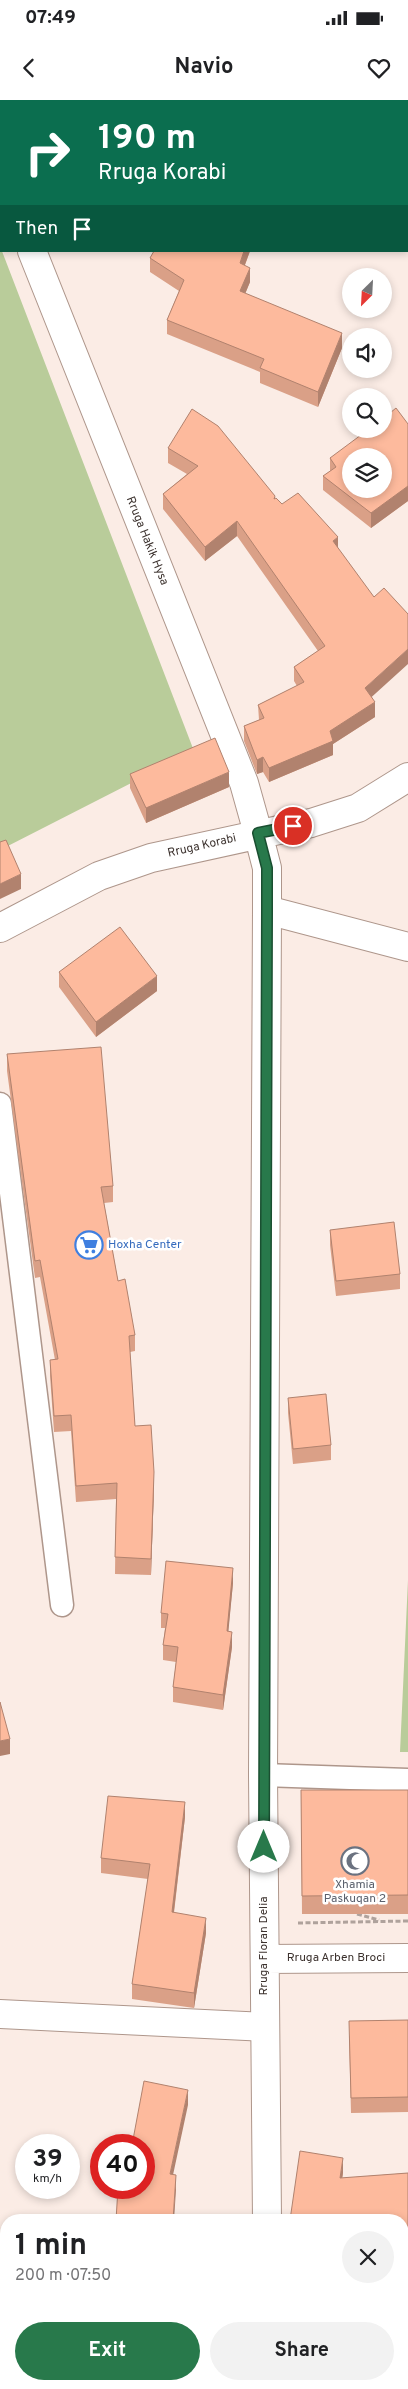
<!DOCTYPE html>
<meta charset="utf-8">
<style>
:root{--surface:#fff;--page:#f2f2f2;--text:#202124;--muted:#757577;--accent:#28794b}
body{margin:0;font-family:Overpass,sans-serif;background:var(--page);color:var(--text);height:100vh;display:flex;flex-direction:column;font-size:19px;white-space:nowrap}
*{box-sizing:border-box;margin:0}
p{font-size:16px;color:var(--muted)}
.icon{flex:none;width:28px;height:28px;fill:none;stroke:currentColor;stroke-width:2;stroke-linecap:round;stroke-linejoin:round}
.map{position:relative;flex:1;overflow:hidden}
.side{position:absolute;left:0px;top:2114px;width:409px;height:176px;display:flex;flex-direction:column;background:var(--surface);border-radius:20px 20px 0 0;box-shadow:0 2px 8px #0003}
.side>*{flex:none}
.top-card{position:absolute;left:0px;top:0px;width:409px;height:152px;box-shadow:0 2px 8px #0003;background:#0b6e4f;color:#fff;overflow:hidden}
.needle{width:32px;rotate:204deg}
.tools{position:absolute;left:342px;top:168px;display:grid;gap:10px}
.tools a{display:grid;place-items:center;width:50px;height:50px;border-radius:50%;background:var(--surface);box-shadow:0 2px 8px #0003;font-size:25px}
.speed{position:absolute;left:15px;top:2034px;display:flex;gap:10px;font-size:25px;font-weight:700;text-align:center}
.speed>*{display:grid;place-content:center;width:65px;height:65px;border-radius:50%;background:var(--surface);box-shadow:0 2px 8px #0003;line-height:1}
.speed small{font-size:12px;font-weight:400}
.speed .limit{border:8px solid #d22;background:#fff;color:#111}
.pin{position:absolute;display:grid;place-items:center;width:42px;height:42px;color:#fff;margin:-21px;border:2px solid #fff;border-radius:50%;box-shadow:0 1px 5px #0007}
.me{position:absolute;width:55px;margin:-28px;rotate:0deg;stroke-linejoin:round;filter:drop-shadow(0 0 4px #0008)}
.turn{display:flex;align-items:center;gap:18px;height:105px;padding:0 15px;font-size:22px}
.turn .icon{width:65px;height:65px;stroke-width:2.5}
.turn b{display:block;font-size:35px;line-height:42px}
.then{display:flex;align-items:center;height:48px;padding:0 15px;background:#0003;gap:10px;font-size:19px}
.round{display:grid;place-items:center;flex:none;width:52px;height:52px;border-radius:26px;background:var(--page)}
.headline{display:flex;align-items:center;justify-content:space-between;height:85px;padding:0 15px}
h1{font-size:30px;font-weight:700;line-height:38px}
.cta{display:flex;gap:10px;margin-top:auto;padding:10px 15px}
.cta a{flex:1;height:58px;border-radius:30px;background:var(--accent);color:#fff;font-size:20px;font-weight:700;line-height:58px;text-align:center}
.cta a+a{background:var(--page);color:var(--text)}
.status{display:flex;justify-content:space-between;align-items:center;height:35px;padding:0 25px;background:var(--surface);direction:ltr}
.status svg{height:14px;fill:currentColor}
header{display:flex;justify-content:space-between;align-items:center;height:65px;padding:0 15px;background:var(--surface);font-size:22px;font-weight:700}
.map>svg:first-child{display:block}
</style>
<div class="status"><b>07:49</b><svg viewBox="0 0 49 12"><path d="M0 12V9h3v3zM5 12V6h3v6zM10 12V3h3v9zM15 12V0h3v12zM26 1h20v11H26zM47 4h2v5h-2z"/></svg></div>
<header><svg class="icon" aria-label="back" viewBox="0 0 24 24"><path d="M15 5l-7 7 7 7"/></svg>Navio<svg class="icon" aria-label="heart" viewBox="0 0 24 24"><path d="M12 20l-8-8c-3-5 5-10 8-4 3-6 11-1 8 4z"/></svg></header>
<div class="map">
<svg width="408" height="2289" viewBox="0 0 408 2289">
<rect width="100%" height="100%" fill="#fbece5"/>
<path fill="#b9cc9a" d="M 0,146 L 194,651 L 0,750 Z
M 408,1480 L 408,1652 L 400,1652 Z"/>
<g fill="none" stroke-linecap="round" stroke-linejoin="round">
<g stroke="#ae968b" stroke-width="25">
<path id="lane" d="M 0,1004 L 62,1505
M 263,1675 L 408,1680"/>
</g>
<g stroke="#ae968b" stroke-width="30">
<path id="street" d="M 0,69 L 1,73
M 32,151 L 244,683 L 258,733
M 267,810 L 408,847
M 0,1914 L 265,1927"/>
</g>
<g stroke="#ae968b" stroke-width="30">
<path id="secondary" d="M 258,733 L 267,768 L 267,810 L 263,1675 L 267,2120
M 0,828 L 99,776 L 151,758 L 311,723 L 358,708 L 408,677
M 265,1859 L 408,1858
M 268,2284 L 268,2289"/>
</g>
<path stroke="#afa29c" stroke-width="3" stroke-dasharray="5 2.5" stroke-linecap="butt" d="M 357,1814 L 379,1820
M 298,1823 L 408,1821"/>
<use href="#lane" stroke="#fff" stroke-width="22"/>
<use href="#street" stroke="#fff" stroke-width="28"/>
<use href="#secondary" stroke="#fff" stroke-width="28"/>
</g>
<path fill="#daa087" d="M 154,151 L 250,151 L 245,165 L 250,182 L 245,194 L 342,248 L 318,307 L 260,283 L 260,272 L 167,234 L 167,220 L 179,191 L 150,172 L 150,158 Z
M 408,324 L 408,401 L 371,428 L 323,390 L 323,376 L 330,371 L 330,358 Z
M 168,348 L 275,398 L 282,404 L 338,448 L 372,597 L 375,617 L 333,644 L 333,655 L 269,682 L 263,672 L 257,674 L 244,641 L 244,626 L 259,620 L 258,605 L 297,586 L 294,581 L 294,567 L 318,551 L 237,436 L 205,461 L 163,409 L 163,394 L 187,374 L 168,363 Z
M 130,674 L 229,687 L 146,723 L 130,688 Z
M 59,872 L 157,891 L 96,937 L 59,887 Z
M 7,954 L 113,1086 L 113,1102 L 104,1103 L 118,1181 L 135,1235 L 135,1251 L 130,1252 L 135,1326 L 154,1388 L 151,1475 L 115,1474 L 116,1399 L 76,1402 L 71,1331 L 54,1332 L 50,1276 L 50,1260 L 55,1260 L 40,1177 L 35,1178 L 7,971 Z
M 330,1130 L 400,1174 L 400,1189 L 336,1196 L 330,1145 Z
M 288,1298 L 331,1345 L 331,1360 L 293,1364 L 288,1313 Z
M 233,1483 L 228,1532 L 232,1547 L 223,1610 L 173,1602 L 173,1587 L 176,1562 L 163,1560 L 163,1545 L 165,1528 L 161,1528 L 161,1513 Z
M 301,1690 L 408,1690 L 408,1814 L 302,1814 Z
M 185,1717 L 174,1813 L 206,1833 L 194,1908 L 132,1899 L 132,1884 L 148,1779 L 101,1773 L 101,1758 Z
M 408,1920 L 408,2012 L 351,2013 L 349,1936 Z
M 343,2073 L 342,2078 L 408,2073 L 408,2200 L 402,2200 L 402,2120 L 290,2120 Z"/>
<path fill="#b1826e" d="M 244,151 L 250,151 L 240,178 L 240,163 Z
M 250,168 L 250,182 L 240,206 L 240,191 Z
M 342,233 L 342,248 L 318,307 L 318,292 Z
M 408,386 L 408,401 L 371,428 L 371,413 Z
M 237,421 L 237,436 L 205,461 L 205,447 Z
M 338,437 L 338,452 L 333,441 Z
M 408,549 L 408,564 L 365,603 L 365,588 Z
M 375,602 L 375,617 L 333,644 L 333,655 L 269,682 L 269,668 L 330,631 Z
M 263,657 L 263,672 L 257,674 L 257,660 Z
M 229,672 L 229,687 L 146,723 L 146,708 Z
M 21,774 L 21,789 L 0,799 L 0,784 Z
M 157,876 L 157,891 L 96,937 L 96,922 Z
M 154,1372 L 154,1388 L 151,1475 L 151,1459 Z
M 233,1468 L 233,1483 L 227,1546 L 227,1531 Z
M 232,1532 L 232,1547 L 223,1610 L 223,1595 Z
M 10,1639 L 10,1654 L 0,1656 L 0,1641 Z
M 185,1702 L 185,1717 L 172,1827 L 172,1812 Z
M 206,1818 L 206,1833 L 194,1908 L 194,1893 Z
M 188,1990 L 188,2005 L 170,2089 L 170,2074 Z
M 343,2058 L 343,2073 L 340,2093 L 340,2078 Z
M 176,2075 L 176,2090 L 174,2120 L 173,2120 Z"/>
<path fill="#fdba9d" stroke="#b1826e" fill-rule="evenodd" d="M 100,0 L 153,0 L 153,1 L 101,1 Z
M 215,0 L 366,0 L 365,1 L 215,1 Z
M 154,151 L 244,151 L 240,163 L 250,168 L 240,191 L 342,233 L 318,292 L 260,268 L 264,259 L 167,220 L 184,180 L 150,158 Z
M 396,308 L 408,324 L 408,386 L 371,413 L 323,376 L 336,367 L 330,358 L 369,329 L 384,329 L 384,318 ZM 351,356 L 384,356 L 384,389 L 351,389 Z
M 192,309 L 218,326 L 275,396 L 274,399 L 276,398 L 282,404 L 298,393 L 338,437 L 333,441 L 374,497 L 384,488 L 408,514 L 408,549 L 365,588 L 375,602 L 330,631 L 333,641 L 269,668 L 263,657 L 257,660 L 244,626 L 264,618 L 258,605 L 304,582 L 294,567 L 325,546 L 237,421 L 205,447 L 163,394 L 198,366 L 168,348 Z
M 215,638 L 229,672 L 146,708 L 130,674 Z
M 6,740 L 21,774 L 0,784 L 0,742 Z
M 120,827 L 157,876 L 96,922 L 59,872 Z
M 101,947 L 113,1086 L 101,1087 L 118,1181 L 125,1179 L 135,1235 L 129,1236 L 135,1326 L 151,1325 L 154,1372 L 151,1459 L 115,1457 L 117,1383 L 76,1386 L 71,1315 L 54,1316 L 50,1260 L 58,1259 L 40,1160 L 35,1161 L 7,954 Z
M 394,1122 L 400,1174 L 336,1181 L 330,1130 Z
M 326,1294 L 331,1345 L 293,1349 L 288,1298 Z
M 166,1461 L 233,1468 L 227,1531 L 232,1532 L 223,1595 L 173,1587 L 178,1547 L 163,1545 L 168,1514 L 161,1513 Z
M 0,1602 L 10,1639 L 0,1641 Z
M 301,1690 L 408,1690 L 408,1795 L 302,1796 Z
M 108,1696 L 185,1702 L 172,1812 L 206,1818 L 194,1893 L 132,1884 L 150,1764 L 101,1758 Z
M 408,1920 L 408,1997 L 351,1998 L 349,1921 Z
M 144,1981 L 188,1990 L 170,2074 L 176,2075 L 173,2120 L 116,2120 L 118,2088 L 144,2088 L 144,2045 L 132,2045 Z
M 300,2051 L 343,2058 L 340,2078 L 408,2073 L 408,2185 L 402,2185 L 402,2120 L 290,2120 Z
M 122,2284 L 182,2284 L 182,2289 L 122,2289 Z"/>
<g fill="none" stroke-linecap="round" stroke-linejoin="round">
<g stroke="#1a4f31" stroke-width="12">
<path id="route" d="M 264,1747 L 267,810 L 267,768 L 258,733 L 293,726"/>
</g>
<use href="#route" stroke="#28794b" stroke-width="9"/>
</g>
<defs>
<g id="supermarket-ring" transform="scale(1.4375)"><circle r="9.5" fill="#fff" stroke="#3f7fe0" stroke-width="1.5"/><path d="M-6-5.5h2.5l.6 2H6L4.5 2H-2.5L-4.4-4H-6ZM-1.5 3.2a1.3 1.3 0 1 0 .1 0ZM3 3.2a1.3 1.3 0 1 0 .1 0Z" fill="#3f7fe0"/></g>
<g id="mosque-ring" transform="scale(1.4375)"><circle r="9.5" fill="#fff" stroke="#6b7280" stroke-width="1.5"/><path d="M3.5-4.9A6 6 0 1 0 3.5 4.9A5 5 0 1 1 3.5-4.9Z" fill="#6b7280"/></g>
</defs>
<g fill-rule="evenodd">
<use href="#supermarket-ring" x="89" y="1145"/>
<use href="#mosque-ring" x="355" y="1761"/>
</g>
<g text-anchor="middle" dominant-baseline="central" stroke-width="5" stroke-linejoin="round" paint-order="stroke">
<g font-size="12" fill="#3c322e" stroke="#fff">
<text transform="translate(147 441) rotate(68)">Rruga Hakik Hysa</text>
<text transform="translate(202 746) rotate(-13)">Rruga Korabi</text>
<text transform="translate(264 1846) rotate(-90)">Rruga Floran Delia</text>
<text x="336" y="1858">Rruga Arben Broci</text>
</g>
<g font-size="12" fill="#366cbe" stroke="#fff" text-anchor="start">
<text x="108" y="1145">Hoxha Center</text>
</g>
<g font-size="12" fill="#5b616d" stroke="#fff">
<text x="355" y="1785">Xhamia<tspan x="355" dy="14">Paskuqan 2</tspan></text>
</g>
</g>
</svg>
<div class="tools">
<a><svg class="needle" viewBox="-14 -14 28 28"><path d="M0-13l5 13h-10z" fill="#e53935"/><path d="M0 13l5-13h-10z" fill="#757577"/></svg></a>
<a><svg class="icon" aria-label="sound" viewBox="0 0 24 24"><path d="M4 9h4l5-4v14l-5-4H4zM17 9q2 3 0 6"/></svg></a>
<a><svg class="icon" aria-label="search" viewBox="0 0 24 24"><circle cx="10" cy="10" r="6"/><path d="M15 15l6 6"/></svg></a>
<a><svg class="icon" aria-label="layers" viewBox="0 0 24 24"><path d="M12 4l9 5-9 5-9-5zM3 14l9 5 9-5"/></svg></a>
</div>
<div class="speed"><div>39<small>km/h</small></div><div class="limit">40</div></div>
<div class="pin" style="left:293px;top:726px;background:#d93025"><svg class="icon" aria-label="arrive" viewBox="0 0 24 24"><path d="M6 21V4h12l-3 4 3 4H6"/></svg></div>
<svg class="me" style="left:264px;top:1747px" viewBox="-20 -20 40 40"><circle r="19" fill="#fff"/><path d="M0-13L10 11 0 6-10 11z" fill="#28794b"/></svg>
<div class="top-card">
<div class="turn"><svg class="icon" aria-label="right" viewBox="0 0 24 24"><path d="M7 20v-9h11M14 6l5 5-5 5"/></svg><div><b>190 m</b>Rruga Korabi</div></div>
<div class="then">Then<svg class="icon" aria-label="arrive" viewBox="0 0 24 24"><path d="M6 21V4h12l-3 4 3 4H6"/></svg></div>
</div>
<section class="side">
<div class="headline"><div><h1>1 min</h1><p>200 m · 07:50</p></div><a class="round"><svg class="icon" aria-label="close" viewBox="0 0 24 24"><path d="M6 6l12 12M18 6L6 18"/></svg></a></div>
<div class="cta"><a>Exit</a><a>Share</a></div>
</section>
</div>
